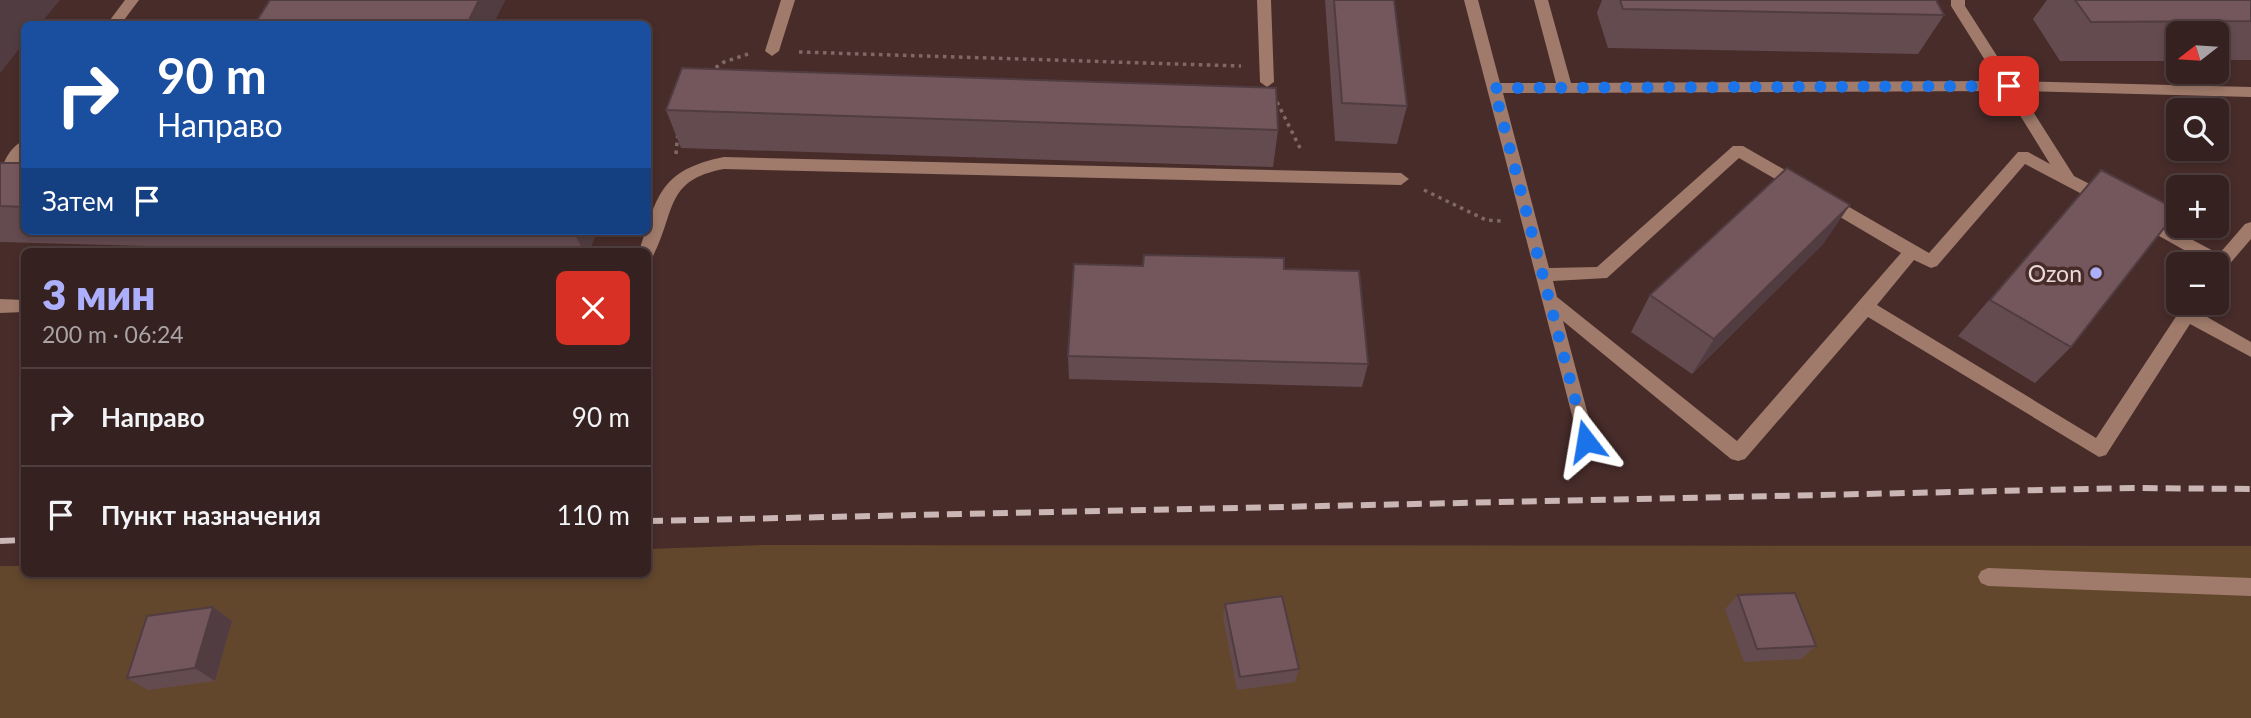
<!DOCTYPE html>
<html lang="ru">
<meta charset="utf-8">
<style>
:root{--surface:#352120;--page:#3d2929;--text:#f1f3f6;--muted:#aaa3a5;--line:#4f3e3e;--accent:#acaffb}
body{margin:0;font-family:Lato,sans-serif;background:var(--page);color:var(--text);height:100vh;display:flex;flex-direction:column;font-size:26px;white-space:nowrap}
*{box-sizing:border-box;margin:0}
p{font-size:23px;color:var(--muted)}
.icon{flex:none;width:38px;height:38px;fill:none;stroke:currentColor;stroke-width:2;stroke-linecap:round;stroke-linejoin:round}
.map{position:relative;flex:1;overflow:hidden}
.panel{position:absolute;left:21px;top:248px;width:630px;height:329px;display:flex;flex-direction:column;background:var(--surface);border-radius:10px;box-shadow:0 4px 10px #0003,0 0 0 2px var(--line)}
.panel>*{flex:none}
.top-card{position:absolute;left:21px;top:21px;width:630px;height:214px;border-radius:10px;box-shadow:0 4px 10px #0003,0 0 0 2px var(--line);background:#1a4fa0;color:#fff;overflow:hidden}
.needle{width:46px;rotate:253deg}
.fabs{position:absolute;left:2166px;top:21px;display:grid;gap:14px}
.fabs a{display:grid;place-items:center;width:63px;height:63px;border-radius:10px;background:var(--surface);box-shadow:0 4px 10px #0003,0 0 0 2px var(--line);font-size:35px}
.pin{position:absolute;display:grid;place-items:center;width:60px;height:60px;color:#fff;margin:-30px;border-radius:14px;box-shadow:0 4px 10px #0006}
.me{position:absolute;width:77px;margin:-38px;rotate:346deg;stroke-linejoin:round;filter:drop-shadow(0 0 5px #0008)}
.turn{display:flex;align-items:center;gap:24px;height:147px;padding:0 21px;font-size:32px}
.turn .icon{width:91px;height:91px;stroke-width:2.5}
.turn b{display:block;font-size:49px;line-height:60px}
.then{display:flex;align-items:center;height:66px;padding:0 21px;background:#0003;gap:14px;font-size:26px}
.round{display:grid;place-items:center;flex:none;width:74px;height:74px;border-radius:10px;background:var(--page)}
.summary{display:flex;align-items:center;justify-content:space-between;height:119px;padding:0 21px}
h1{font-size:42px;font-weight:800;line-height:52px;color:var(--accent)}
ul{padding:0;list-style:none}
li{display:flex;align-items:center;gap:21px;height:98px;padding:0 21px;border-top:2px solid var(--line)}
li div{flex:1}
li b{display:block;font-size:26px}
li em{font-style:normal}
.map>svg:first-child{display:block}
</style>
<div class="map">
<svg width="2251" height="718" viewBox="0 0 2251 718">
<rect width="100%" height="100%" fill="#472c2a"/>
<path fill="#63472c" d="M 766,545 L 2251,546 L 2251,718 L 0,718 L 0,566 L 24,566 L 24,574 L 648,574 L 648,549 Z"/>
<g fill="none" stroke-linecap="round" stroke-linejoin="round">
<path stroke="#7f6866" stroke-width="3.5" stroke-dasharray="3.5 4.5" stroke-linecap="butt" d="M 799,52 L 1241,66
M 709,72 L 724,62 L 748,54
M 1277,102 L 1301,150
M 676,154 L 678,131
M 1424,190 L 1486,220 L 1502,221"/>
<path fill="#a07b6b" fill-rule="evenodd" d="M 125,0 L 139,0 L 121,24 L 107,24 Z
M 781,0 L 795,0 L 779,51 L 772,56 L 765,51 Z
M 1257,0 L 1271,0 L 1274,82 L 1267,87 L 1260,82 Z
M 1464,0 L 1478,0 L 1500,83 L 1556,83 L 1534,0 L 1548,0 L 1571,83 L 1998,81 L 1951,6 L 1951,0 L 1965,0 L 1965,6 L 2013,81 L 2251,87 L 2251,97 L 2020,91 L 2074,176 L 2111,195 L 2113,199 L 2111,203 L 2099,203 L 2025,164 L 1937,266 L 1931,268 L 1914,260 L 1877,305 L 2096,438 L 2181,309 L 2193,309 L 2251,342 L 2251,357 L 2190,324 L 2106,455 L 2099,457 L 1868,317 L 1745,459 L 1738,461 L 1731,459 L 1563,321 L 1595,441 L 1592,446 L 1586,449 L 1580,446 ZM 2005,91 L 2050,164 L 2028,152 L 2018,152 L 1929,253 L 1830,196 L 1818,196 L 1816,200 L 1818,204 L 1901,253 L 1737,441 L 1557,297 L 1553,281 L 1607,278 L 1739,158 L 1794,190 L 1806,190 L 1808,186 L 1806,182 L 1743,146 L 1733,146 L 1597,267 L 1549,268 L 1503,93 Z
M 24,141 L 24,157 L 8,181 L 0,182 C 0,167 9,146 24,141 Z
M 724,157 L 1401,173 L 1409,179 L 1401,185 L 724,169 C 664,180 676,212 653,256 L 648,258 L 648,252 L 639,252 C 657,197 659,170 724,157 Z
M 2142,213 L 2219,254 L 2245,224 L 2251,222 L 2251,239 L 2227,267 L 2217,268 L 2217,264 L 2209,264 L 2136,223 L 2134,219 Z
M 0,299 L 24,300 L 24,312 L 0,313 Z
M 1988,568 L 2251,578 L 2251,596 L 1988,586 L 1981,583 L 1978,577 L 1981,571 Z"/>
<path stroke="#cab6b4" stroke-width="6" stroke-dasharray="15 8" stroke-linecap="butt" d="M 648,521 L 2134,488 L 2251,489
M 0,541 L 24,540"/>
</g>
<path fill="#644b50" d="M 270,0 L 505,0 L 493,24 L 257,24 L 256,22 Z
M 1325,0 L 1394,0 L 1407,106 L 1397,144 L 1335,141 Z
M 1602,0 L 1936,0 L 1944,15 L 1918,54 L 1608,48 L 1597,13 Z
M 2047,0 L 2251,0 L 2251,60 L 2217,60 L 2217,33 L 2179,33 L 2179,61 L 2060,61 L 2033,19 Z
M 666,110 L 1278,130 L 1273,167 L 681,148 Z
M 0,163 L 24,163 L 24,231 L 597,231 L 589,252 L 370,252 L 0,242 Z
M 2101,170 L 2071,347 L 2035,383 L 1958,336 Z
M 1824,243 L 1692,374 L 1631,332 L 1650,295 Z
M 1284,269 L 1368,364 L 1362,387 L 1069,379 L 1068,356 Z
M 1738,595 L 1816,646 L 1801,659 L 1744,662 L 1725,609 Z
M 1225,604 L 1299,669 L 1295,682 L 1237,690 L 1223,617 Z
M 213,607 L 232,621 L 215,681 L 148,690 L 127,678 Z"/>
<path fill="#513d41" d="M 0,0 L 60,0 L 40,24 L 24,24 L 24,43 L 0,73 Z
M 479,0 L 505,0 L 493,24 L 467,24 Z
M 1850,205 L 1824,243 L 1692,374 L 1714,339 Z
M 573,231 L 597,231 L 589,252 L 584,252 Z
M 213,607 L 232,621 L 215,681 L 195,668 Z"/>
<path fill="#74575d" stroke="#513d41" stroke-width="2" d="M 270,0 L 479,0 L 467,24 L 368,24 L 256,22 Z
M 1334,0 L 1394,0 L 1407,106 L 1342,103 Z
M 1620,0 L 1936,0 L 1944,15 L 1623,9 Z
M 2075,0 L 2251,0 L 2251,21 L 2091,22 Z
M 682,68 L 1276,88 L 1278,130 L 666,110 Z
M 0,163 L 24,163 L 24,207 L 0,206 Z
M 1787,168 L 1850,205 L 1714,339 L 1650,295 Z
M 2101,170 L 2178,210 L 2071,347 L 1990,300 Z
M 1144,255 L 1284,258 L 1284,269 L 1359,271 L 1368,364 L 1068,356 L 1074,264 L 1143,266 Z
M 1795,593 L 1816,646 L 1757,649 L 1738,595 Z
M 1282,596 L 1299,669 L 1240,677 L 1225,604 Z
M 213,607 L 195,668 L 127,678 L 147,616 Z"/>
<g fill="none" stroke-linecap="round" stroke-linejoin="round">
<path stroke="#1a73e8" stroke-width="12" stroke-dasharray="0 21.6" d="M 1586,441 L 1494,88 L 2009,86"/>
</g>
<circle fill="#acaffb" stroke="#472c2a" stroke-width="2.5" cx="2096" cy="273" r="7"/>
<g text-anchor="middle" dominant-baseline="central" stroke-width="7" stroke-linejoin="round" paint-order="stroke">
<g font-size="23" fill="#ebd9d7" stroke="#472c2a" text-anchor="end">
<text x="2082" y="273">Ozon</text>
</g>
</g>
</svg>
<div class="fabs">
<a><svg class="needle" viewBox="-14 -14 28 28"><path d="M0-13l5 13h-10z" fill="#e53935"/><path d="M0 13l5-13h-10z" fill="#aaa3a5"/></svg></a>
<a><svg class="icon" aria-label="search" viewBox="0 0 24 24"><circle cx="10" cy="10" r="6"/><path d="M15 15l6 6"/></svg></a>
<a>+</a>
<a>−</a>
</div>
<div class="pin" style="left:2009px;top:86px;background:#d93025"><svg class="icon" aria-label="arrive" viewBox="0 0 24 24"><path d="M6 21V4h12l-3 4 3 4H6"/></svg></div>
<svg class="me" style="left:1586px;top:441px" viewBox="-20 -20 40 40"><path d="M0-17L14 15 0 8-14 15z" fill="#1a73e8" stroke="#fff" stroke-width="4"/></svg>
<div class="top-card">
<div class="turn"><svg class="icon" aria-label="right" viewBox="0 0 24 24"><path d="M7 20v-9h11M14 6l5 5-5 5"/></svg><div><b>90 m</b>Направо</div></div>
<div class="then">Затем<svg class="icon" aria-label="arrive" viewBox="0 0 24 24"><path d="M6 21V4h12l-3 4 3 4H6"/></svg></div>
</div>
<section class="panel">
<div class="summary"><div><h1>3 мин</h1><p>200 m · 06:24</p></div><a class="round" style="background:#d93025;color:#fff"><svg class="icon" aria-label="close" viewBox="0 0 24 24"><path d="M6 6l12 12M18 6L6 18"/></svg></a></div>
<ul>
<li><svg class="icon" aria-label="right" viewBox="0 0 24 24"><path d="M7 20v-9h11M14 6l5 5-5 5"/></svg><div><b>Направо</b></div><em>90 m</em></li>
<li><svg class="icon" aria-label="arrive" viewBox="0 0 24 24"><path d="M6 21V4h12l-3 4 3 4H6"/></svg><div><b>Пункт назначения</b></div><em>110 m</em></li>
</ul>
</section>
</div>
